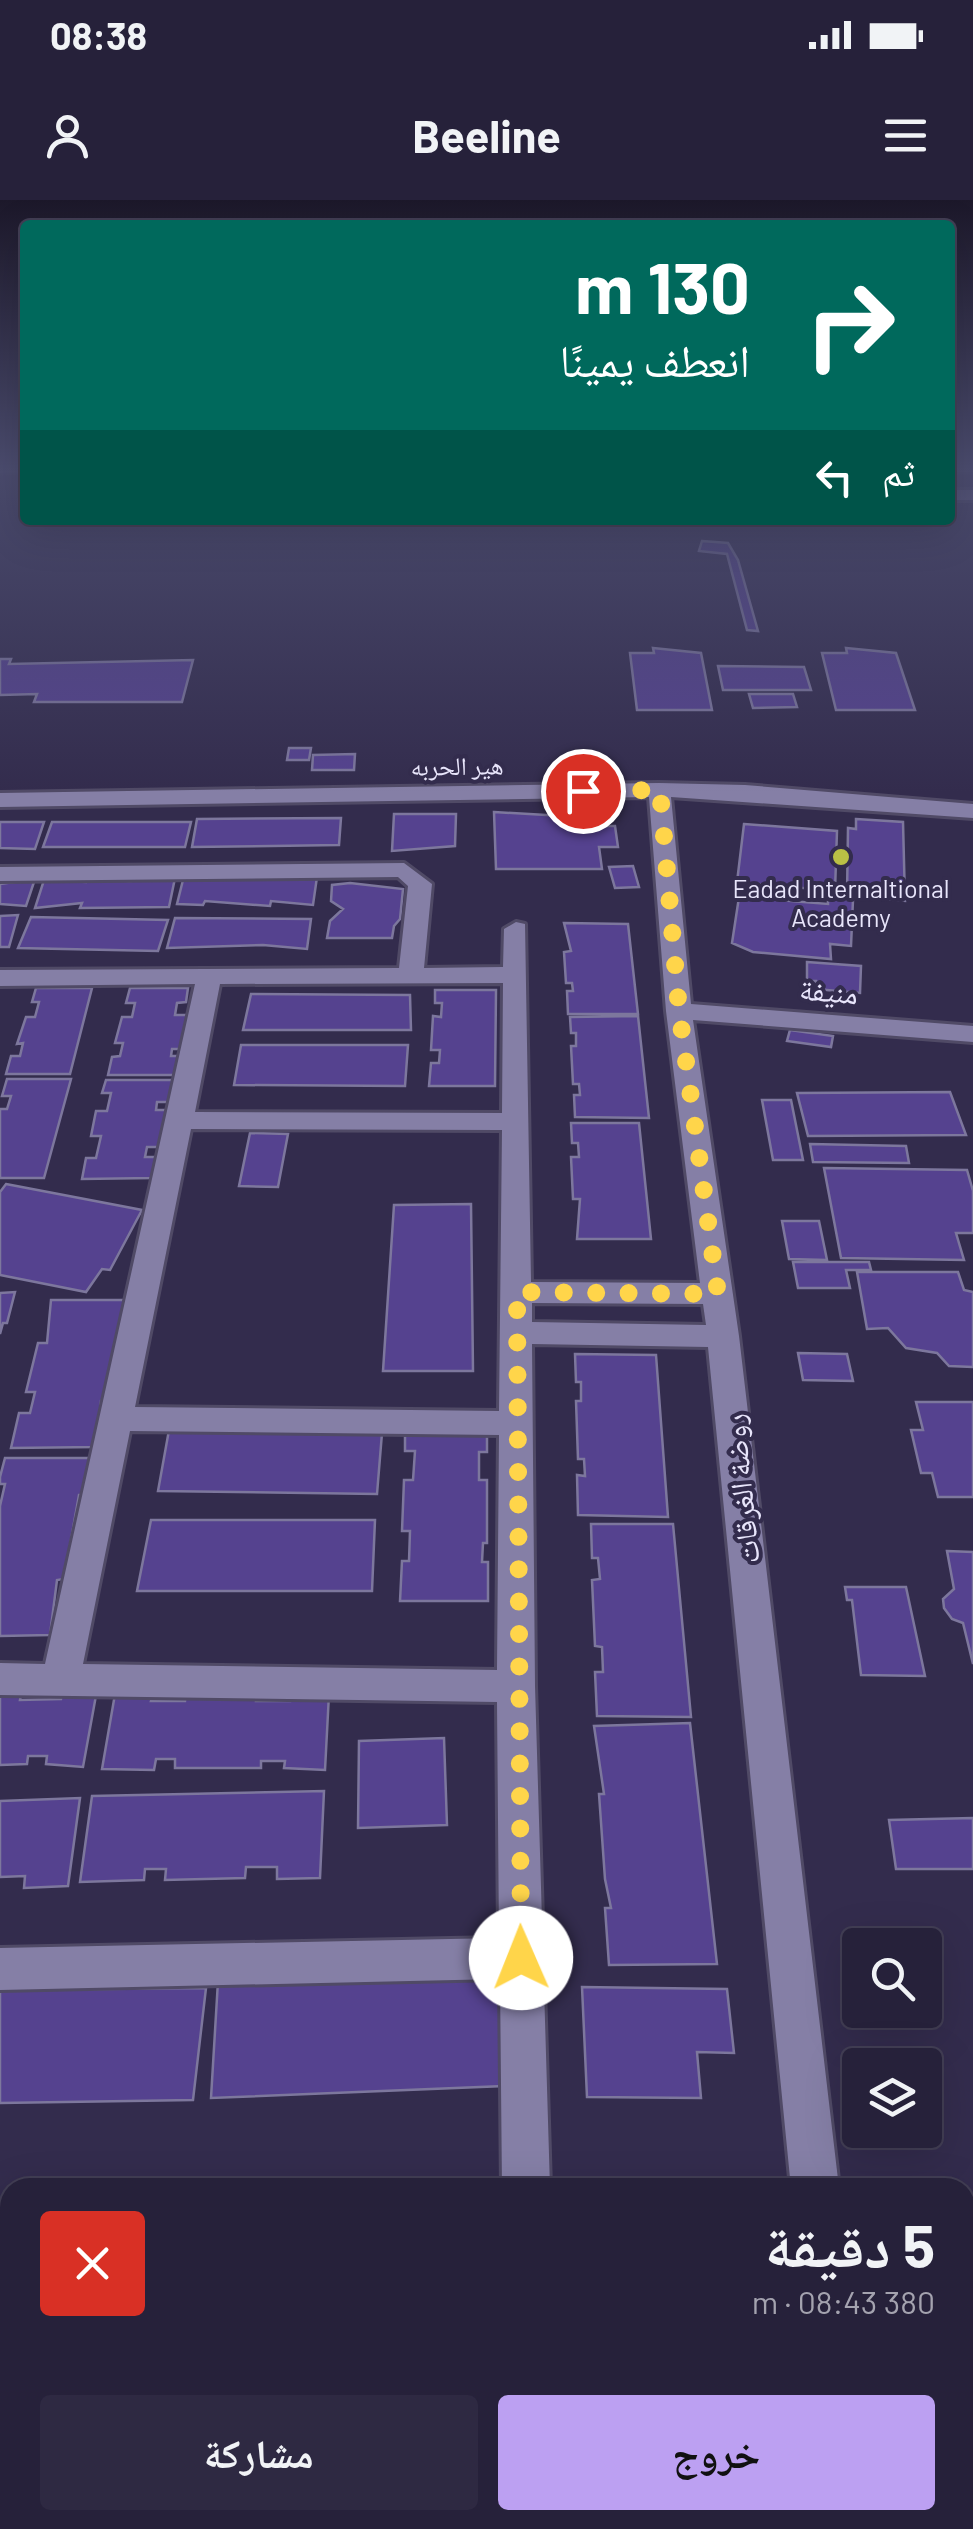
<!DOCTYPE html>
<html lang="ar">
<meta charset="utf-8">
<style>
:root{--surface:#26213a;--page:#2e2942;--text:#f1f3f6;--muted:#a4a3af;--line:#423e54;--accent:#bca0f2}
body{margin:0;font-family:Barlow,"Noto Naskh Arabic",sans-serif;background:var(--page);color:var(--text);direction:rtl;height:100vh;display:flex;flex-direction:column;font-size:38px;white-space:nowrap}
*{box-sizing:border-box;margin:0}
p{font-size:32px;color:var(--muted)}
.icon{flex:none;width:55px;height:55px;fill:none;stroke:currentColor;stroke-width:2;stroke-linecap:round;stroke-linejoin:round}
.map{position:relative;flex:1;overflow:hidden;direction:ltr}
.drawer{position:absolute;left:0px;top:1978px;width:975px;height:352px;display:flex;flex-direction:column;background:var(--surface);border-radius:30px 30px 0 0;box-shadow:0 10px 40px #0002,0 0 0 2px var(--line);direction:rtl}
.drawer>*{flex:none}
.banner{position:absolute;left:20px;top:20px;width:935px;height:305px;border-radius:10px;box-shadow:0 10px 40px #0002,0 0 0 2px var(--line);direction:rtl;background:#00695c;color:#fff;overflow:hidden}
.tools{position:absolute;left:842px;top:1728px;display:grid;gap:20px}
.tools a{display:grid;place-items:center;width:100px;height:100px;border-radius:10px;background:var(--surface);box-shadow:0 10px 40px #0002,0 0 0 2px var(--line);font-size:50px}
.pin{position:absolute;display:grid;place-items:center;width:85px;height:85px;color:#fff;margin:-42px;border:5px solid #fff;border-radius:50%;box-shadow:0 2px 10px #0007}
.me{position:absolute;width:110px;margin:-55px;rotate:359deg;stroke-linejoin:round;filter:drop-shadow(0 0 8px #0008)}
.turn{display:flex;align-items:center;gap:35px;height:210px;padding:0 40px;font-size:45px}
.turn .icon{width:130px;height:130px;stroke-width:2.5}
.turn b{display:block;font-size:70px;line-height:85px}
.then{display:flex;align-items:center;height:95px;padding:0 40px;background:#0003;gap:20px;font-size:38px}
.round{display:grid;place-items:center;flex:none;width:105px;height:105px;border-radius:10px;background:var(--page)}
.head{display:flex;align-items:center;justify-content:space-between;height:170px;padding:0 40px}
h1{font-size:60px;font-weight:700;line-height:75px}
.action{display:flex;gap:20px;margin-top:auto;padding:20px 40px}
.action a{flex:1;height:115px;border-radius:10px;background:var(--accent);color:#111;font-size:40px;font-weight:700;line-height:115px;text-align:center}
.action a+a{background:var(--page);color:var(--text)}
.status{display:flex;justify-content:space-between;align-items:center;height:70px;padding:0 50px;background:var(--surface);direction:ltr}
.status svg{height:28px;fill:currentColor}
header{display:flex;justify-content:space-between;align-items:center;height:130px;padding:0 40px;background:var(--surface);font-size:45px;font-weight:700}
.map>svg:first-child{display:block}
</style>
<div class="status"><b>08:38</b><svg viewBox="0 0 49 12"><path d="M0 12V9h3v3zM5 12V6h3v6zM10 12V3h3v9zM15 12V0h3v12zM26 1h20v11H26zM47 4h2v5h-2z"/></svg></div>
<header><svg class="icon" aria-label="menu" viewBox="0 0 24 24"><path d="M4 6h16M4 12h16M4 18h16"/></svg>Beeline<svg class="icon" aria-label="person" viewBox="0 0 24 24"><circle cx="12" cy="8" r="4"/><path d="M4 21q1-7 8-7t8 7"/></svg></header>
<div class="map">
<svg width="973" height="2329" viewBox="0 0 973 2329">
<rect width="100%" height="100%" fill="#332c4d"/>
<path fill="#55428f" stroke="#7d779d" stroke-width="2.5" d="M 702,341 L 728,343 L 738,360 L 758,431 L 747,430 L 727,354 L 699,351 Z
M 653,448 L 701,453 L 712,510 L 637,510 L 630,453 L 654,453 Z
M 846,448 L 896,453 L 915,510 L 836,510 L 822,453 L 847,453 Z
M 0,459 L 11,459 L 9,464 L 193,460 L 182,502 L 34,502 L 37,494 L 0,495 Z
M 718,466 L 804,467 L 811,490 L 723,490 Z
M 749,494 L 793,494 L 797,507 L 753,508 Z
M 289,548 L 311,548 L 309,560 L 287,560 Z
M 355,554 L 354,570 L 312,570 L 313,555 Z
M 494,612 L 597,618 L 598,626 L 615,626 L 618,647 L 599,647 L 602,669 L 496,669 Z
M 394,614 L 456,614 L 455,646 L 392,651 Z
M 341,618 L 339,645 L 192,647 L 197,619 Z
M 856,619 L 903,622 L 905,701 L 847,696 L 848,628 L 856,629 Z
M 0,622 L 44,622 L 35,649 L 0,648 Z
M 52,622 L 191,622 L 185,647 L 43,647 Z
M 744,624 L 837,631 L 835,691 L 737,682 Z
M 633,666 L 639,687 L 615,688 L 609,667 Z
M 184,676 L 207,677 L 205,680 L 317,677 L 313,705 L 271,701 L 270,706 L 205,701 L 203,705 L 177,704 Z
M 87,678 L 129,681 L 175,678 L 169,707 L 80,708 L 82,703 L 35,708 L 44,680 L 86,682 Z
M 35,679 L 26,706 L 0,704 L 0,684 Z
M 350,683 L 403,689 L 400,719 L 394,726 L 392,738 L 327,738 L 330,721 L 343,709 L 331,701 L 332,685 Z
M 739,697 L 828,704 L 828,698 L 853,700 L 851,746 L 830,744 L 831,759 L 753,752 L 732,743 Z
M 18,715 L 9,747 L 0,747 L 0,716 Z
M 31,717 L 168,720 L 158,751 L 18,748 Z
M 175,718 L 311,719 L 307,749 L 263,745 L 167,748 Z
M 564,723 L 628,724 L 638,814 L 568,814 L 567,791 L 573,791 L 572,783 L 566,783 L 564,752 L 571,751 Z
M 807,762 L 861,766 L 860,793 L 816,789 L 816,781 L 807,781 Z
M 36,788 L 92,788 L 70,874 L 6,874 L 11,856 L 20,856 L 23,843 L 17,844 L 26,817 L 35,817 L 39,802 L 32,802 Z
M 130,788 L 188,788 L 186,802 L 177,803 L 175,815 L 188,815 L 182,849 L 172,849 L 171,856 L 181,856 L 177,875 L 108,875 L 112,857 L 120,856 L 123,843 L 115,843 L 122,817 L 132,817 L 135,803 L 126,803 Z
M 435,790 L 496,790 L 495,886 L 429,886 L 431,863 L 439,863 L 440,850 L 431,850 L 433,816 L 441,817 L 442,803 L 435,803 Z
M 251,794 L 410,795 L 411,830 L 243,830 Z
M 638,816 L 649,918 L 575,917 L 574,895 L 580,895 L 579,884 L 573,884 L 571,846 L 576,846 L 576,833 L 571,833 L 570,817 Z
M 790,830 L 833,836 L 831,847 L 787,841 Z
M 241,845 L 408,845 L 405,886 L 234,885 Z
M 7,879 L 71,879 L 44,978 L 0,978 L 0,909 L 7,909 L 11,896 L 2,896 Z
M 106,880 L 173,880 L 168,902 L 157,902 L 156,910 L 167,910 L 160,947 L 147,947 L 145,957 L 157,957 L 153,978 L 82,979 L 86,958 L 96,958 L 101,936 L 91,936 L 96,911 L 107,911 L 111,893 L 102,893 Z
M 950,892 L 966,935 L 808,936 L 797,893 Z
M 762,900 L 791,900 L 803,960 L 773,960 Z
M 571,923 L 639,923 L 651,1039 L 577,1039 L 580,999 L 573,999 L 571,957 L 579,957 L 578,943 L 572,943 Z
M 250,933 L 288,934 L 278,987 L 239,986 Z
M 810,944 L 906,946 L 909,963 L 813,962 Z
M 824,968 L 967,970 L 973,991 L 973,1033 L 956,1033 L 964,1060 L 841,1058 Z
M 6,984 L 142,1010 L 110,1070 L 102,1069 L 86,1092 L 0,1075 L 0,992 Z
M 471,1004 L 473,1171 L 383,1171 L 394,1005 Z
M 782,1021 L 819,1021 L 827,1060 L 789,1059 Z
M 793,1062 L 869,1062 L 871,1070 L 846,1070 L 850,1088 L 798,1088 Z
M 857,1072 L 958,1072 L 964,1090 L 973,1092 L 973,1167 L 949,1166 L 937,1153 L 906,1148 L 888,1128 L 867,1129 Z
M 15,1092 L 7,1123 L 3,1123 L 0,1134 L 0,1093 Z
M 51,1100 L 130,1100 L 107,1201 L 101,1201 L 96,1247 L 11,1248 L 19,1213 L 30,1213 L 35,1192 L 26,1192 L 38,1143 L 47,1143 Z
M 798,1153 L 847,1154 L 853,1181 L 803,1180 Z
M 575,1154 L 656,1155 L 668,1317 L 578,1315 L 577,1275 L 585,1276 L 584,1259 L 578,1259 L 576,1201 L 581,1201 L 581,1182 L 576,1182 Z
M 916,1202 L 973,1202 L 973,1297 L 938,1297 L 932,1273 L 921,1273 L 911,1230 L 923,1230 Z
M 405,1229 L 487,1229 L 487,1252 L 479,1252 L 479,1280 L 487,1280 L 487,1343 L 483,1343 L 482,1362 L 488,1362 L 488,1401 L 400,1401 L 402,1361 L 409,1361 L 410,1331 L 402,1331 L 404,1280 L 413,1280 L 415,1251 L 405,1251 Z
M 169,1230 L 382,1233 L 377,1294 L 158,1291 Z
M 5,1258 L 91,1258 L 84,1295 L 79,1295 L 64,1379 L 57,1380 L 50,1435 L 0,1436 L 0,1306 L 5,1284 L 0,1284 L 0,1277 Z
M 151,1320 L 375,1320 L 372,1391 L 137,1391 Z
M 591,1324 L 673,1324 L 691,1517 L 597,1516 L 595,1472 L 603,1472 L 602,1447 L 595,1446 L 592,1380 L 600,1379 L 598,1358 L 592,1358 Z
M 947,1351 L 973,1352 L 973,1464 L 963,1423 L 952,1419 L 944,1408 L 943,1399 L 954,1389 Z
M 845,1387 L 906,1387 L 925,1476 L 861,1475 L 852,1400 L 847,1400 Z
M 0,1490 L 22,1490 L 20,1500 L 61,1499 L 63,1490 L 97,1490 L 83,1567 L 46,1564 L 47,1556 L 28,1556 L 27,1564 L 0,1565 Z
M 186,1492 L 257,1492 L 256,1501 L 290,1501 L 290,1494 L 329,1494 L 325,1570 L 284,1568 L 285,1561 L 261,1561 L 261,1568 L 175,1568 L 175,1559 L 156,1559 L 154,1570 L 102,1569 L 115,1494 L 153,1494 L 151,1501 L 185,1501 Z
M 690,1523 L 717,1764 L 609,1765 L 605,1708 L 611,1708 L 605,1679 L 599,1594 L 604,1594 L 594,1526 Z
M 444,1538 L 447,1625 L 358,1628 L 359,1541 Z
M 324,1591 L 320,1678 L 277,1679 L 277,1667 L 246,1667 L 245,1678 L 165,1680 L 166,1669 L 145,1669 L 144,1680 L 80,1682 L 92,1596 Z
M 80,1598 L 68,1686 L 24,1688 L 25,1676 L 0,1677 L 0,1601 Z
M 973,1618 L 973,1669 L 896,1669 L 889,1620 Z
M 499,1774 L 504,1886 L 211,1898 L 218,1781 Z
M 582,1787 L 727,1789 L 734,1853 L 697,1852 L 701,1898 L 587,1897 Z
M 206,1788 L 193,1900 L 0,1903 L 0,1790 Z"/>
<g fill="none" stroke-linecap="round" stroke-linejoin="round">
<g stroke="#504a66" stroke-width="6">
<path id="minor" d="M 950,290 L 973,290 L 973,300 L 950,300 Z
M 659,583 L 745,585 L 973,604 L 973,618 L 671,597 L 691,804 L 973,826 L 973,842 L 693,820 L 739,1136 L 839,1988 L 791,1988 L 708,1147 L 532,1144 L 535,1486 L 550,1988 L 502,1988 L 500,1779 L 0,1790 L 0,1748 L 499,1738 L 497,1502 L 0,1495 L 0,1463 L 45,1464 L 195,784 L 0,786 L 0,770 L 399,768 L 408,686 L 398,677 L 0,681 L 0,667 L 404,663 L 432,684 L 424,768 L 503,767 L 504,729 L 516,722 L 525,724 L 531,1082 L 700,1083 L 666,811 L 649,597 L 0,607 L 0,593 ZM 503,783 L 502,913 L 195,912 L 220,784 ZM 191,929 L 502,930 L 499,1211 L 135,1207 ZM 532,1103 L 703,1104 L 706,1125 L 532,1122 ZM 130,1231 L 499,1235 L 497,1470 L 83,1464 Z
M 0,2023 L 10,2023 L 10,2071 L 0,2071 Z
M 834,2320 L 888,2320 L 889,2329 L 835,2329 Z"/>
</g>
<g stroke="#504a66" stroke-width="5">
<path id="tertiary" d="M 0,266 L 25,266 L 25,272 L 0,273 Z
M 950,266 L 973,266 L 973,272 L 950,272 Z"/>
</g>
<use href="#minor" fill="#857fa6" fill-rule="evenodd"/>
<use href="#tertiary" fill="#857fa6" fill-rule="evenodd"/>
</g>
<linearGradient id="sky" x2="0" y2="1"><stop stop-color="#1c182a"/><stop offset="0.45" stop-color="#4a4b6d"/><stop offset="1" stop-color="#4a4b6d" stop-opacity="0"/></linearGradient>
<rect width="973" height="592" fill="url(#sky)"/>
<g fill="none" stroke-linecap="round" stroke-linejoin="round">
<path stroke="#ffd54a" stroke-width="18" stroke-dasharray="0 32.4" d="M 521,1758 L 517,1092 L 718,1094 L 679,810 L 660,590 L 583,591"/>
</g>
<circle fill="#bac045" stroke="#332c4d" stroke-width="4" cx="841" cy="657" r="10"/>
<g text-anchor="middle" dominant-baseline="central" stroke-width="8" stroke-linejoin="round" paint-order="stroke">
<g font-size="25" fill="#e8e5fb" stroke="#332c4d">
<text transform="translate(457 565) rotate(-1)">هير الحربه</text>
</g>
<g font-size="25" fill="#e8e5fb" stroke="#332c4d">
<text x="841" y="688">Eadad Internaltional<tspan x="841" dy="29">Academy</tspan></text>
</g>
<g font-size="30" fill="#e8e5fb" stroke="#332c4d">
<text transform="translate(829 790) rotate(5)">منيفة</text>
<text transform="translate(740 1289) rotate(-96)">روضة الغرقات</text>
</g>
</g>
</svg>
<div class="tools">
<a><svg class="icon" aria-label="search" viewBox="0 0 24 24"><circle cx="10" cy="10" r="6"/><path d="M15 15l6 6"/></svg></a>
<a><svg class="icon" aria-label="layers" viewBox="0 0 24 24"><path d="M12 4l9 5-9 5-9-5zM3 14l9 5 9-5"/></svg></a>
</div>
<div class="pin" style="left:583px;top:591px;background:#d93025"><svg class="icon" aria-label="arrive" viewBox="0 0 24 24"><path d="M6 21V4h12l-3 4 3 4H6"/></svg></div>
<svg class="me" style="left:521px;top:1758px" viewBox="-20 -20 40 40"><circle r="19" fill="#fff"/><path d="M0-13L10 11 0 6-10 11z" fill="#ffd54a"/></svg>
<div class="banner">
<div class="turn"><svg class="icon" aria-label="right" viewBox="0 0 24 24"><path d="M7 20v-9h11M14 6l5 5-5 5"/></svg><div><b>130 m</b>انعطف يمينًا</div></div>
<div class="then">ثم<svg class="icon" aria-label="left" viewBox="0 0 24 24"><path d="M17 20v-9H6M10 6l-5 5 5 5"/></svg></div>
</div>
<section class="drawer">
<div class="head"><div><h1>5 دقيقة</h1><p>380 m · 08:43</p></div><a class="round" style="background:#d93025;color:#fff"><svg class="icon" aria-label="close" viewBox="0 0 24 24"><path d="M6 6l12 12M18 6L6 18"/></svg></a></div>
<div class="action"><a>خروج</a><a>مشاركة</a></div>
</section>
</div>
